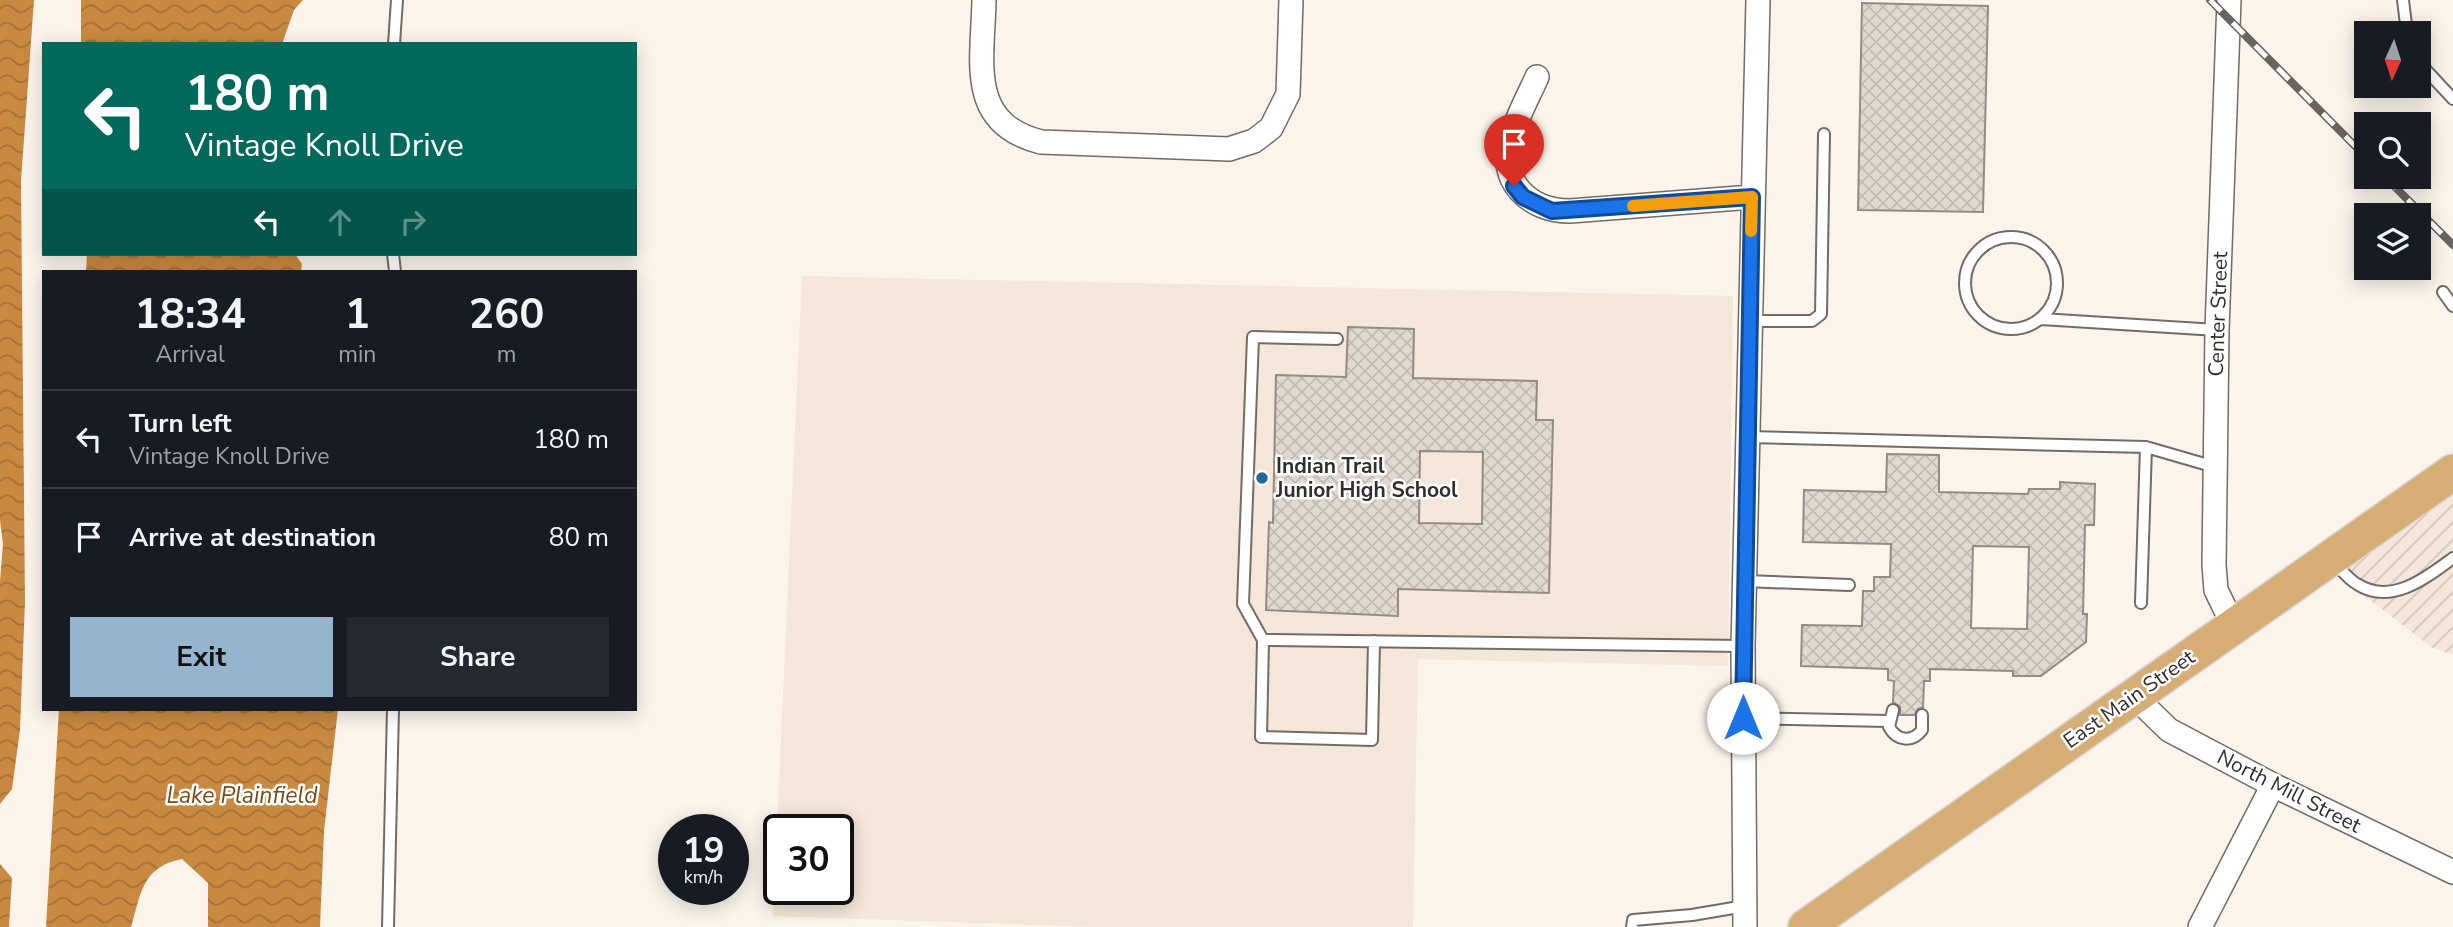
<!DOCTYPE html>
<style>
:root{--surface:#171b24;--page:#242831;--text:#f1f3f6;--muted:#9ea1a6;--line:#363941;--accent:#95b4ce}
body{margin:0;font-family:"Nunito Sans",sans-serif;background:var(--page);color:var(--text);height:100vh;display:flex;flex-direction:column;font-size:26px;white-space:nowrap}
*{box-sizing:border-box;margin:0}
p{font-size:23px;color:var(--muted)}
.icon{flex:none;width:38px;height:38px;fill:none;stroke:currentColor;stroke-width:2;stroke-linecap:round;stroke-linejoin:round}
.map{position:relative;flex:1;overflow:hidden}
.side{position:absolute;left:42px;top:270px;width:595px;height:441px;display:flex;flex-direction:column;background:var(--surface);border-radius:0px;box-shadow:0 4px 18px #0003}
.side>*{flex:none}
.top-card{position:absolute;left:42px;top:42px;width:595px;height:214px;border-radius:0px;box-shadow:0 4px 18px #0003;background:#00695c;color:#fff;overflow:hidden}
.needle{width:46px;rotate:183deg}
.controls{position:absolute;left:2354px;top:21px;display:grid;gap:14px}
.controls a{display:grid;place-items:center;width:77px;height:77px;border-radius:0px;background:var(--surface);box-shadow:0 4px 18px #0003;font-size:35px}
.speed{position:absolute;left:658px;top:814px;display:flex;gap:14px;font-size:35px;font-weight:700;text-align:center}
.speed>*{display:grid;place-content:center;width:91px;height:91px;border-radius:50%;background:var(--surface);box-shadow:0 4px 18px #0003;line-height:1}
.speed small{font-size:18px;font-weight:400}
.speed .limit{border:4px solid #111;border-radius:10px;background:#fff;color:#111}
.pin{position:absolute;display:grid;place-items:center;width:60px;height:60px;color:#fff;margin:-72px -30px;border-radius:50% 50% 50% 0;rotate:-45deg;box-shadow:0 0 7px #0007}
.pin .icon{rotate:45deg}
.me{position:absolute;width:77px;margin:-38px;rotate:0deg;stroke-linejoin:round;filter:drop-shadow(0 0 5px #0008)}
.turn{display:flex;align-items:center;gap:24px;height:147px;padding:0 28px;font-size:32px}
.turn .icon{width:91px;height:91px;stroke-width:2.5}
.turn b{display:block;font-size:49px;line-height:60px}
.lanes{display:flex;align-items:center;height:66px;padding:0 28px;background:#0003;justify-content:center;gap:35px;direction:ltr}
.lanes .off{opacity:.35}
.eta{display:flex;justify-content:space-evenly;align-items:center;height:119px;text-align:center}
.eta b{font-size:42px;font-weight:700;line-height:49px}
.primary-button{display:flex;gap:14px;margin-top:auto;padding:14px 28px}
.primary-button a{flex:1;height:80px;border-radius:0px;background:var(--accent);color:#111;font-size:28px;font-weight:700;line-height:80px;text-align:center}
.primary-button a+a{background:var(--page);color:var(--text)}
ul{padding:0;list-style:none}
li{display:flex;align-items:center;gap:21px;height:98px;padding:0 28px;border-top:2px solid var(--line)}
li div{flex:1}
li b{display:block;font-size:26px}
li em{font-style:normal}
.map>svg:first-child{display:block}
</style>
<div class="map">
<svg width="2453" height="927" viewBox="0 0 2453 927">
<defs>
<pattern id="industrial-furrows" width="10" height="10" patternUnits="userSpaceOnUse" patternTransform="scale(1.75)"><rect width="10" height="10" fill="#f4e6d8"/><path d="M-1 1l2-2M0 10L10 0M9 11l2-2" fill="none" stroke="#d2c6ba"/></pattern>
<pattern id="water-waves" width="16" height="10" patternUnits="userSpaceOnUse" patternTransform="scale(1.75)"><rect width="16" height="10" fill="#ca8941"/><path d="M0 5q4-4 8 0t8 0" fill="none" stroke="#a57037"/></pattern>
<pattern id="building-cross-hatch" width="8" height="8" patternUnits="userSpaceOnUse" patternTransform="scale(1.75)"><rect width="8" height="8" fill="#e1d8d0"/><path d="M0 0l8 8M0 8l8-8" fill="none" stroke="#c2bab3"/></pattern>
</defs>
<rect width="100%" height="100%" fill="#fcf4eb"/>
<path fill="#f4e6d8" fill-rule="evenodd" d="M 802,276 L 1733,296 L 1728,666 L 1418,659 L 1413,927 L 1095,927 L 773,916 ZM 779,830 L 838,830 L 838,889 L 779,889 Z"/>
<path fill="url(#industrial-furrows)" d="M 2453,487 L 2453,655 L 2431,647 L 2331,570 Z"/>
<path fill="url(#water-waves)" d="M 0,0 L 34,0 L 21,181 L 25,601 L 20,730 L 12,789 L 0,804 L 0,581 L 3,544 L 0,520 Z
M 81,0 L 303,0 L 294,10 L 282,44 L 81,44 Z
M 87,254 L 295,254 L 302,264 L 301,271 L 86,271 Z
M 59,709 L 338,709 L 324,831 L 320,927 L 208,927 L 208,883 L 182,859 C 142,867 141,893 131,927 L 46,927 Z
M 0,864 L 12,878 L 9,927 L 0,927 Z"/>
<path fill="url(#building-cross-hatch)" stroke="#938b84" stroke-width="2" fill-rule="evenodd" d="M 1862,3 L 1988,6 L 1983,212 L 1858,210 Z
M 1348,327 L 1414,329 L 1413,378 L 1537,381 L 1536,420 L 1553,420 L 1549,593 L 1398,589 L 1398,616 L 1266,610 L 1269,522 L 1273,523 L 1276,375 L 1346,377 ZM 1420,451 L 1483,452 L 1482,524 L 1419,523 Z
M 1887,454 L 1939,455 L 1939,492 L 2028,494 L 2029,489 L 2060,489 L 2060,482 L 2095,484 L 2094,525 L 2085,525 L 2083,614 L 2087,614 L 2086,642 L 2041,676 L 2013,676 L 2013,671 L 1930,669 L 1930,681 L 1924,681 L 1923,707 L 1918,709 L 1914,715 L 1900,715 L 1900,707 L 1893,702 L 1894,681 L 1888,680 L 1888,669 L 1801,666 L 1802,625 L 1862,626 L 1863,591 L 1874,591 L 1874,577 L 1890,577 L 1891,544 L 1803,542 L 1804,490 L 1886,492 ZM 1973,546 L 2029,547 L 2027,629 L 1971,628 Z"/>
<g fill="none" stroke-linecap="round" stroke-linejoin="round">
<g stroke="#736b64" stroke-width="14">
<path id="service" d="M 2403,0 L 2407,33
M 394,44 L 397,0
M 2418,55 L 2426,70 L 2453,99
M1965 283a46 46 0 1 1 92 0a46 46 0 1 1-92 0Z
M 393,254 L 395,271
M 2443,292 L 2453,306
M 2041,319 L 2217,330
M 1749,321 L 1812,321 L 1821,314 L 1824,134
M 1337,339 L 1253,337 L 1243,604 L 1263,640 L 1743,646
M 1748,437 L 2146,447 L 2215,467
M 2333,561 C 2340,568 2348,579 2357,584 C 2391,606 2426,578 2453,558
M 1744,581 L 1849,585
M 2141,603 L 2146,447
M 1263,640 L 1261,737 L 1372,740 L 1374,641
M 1893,710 L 1889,727 C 1897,741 1912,743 1922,730 L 1922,715
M 1743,718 L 1888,721
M 388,927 L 393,709
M 1632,927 L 1633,920 L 1692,915 L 1745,906"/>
</g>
<g stroke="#736b64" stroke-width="26">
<path id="minor" d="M 984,0 C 983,61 966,123 1041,142 L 1229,149 L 1254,141 L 1271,128 L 1288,94 L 1291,0
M 2229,0 L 2217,330 L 2214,565 L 2216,590 L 2233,625
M 1537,77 C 1528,97 1517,117 1511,137 C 1497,181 1529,211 1570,211 L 1752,197
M 2134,696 L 2169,730 L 2273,785 L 2453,872
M 1745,927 L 1743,646 L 1758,0
M 2200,927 L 2273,785"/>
</g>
<g stroke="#d6d5d4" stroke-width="38">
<path id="primary" d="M 1806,927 L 2453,472"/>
</g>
<use href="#service" stroke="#fff" stroke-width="10"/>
<use href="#minor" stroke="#fff" stroke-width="23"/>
<use href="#primary" stroke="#d7ad76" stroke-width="35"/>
<g stroke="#69645f" stroke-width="8">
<path id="rail" d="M 2210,0 L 2366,157
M 2385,177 L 2453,245"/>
</g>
<use href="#rail" stroke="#fff" stroke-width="5" stroke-dasharray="16" stroke-linecap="butt"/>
</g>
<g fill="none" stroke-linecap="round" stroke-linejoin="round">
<g stroke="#114b97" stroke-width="18">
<path id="route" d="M 1514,186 L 1523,197 L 1552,211 L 1752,197 L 1743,718"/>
</g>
<use href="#route" stroke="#1a73e8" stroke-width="12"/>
<path stroke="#f59e0b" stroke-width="12" d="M 1633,206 L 1752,197 L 1751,231"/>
</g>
<circle fill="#25689d" stroke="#fff" stroke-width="2.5" cx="1262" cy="478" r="7"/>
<g text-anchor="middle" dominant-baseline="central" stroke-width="5" stroke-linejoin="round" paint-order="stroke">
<g font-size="21" fill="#312d2a" stroke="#fff">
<text transform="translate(2218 314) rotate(-88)">Center Street</text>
<text transform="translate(2129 699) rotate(-35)">East Main Street</text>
<text transform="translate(2289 791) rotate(27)">North Mill Street</text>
</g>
<g font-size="21" font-weight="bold" fill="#312d2a" stroke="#fff" text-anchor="start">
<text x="1276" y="466">Indian Trail<tspan x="1276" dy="24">Junior High School</tspan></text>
</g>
<g font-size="23" font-style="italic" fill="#774b16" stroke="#fff">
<text x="242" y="795">Lake Plainfield</text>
</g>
</g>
</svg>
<div class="controls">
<a><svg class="needle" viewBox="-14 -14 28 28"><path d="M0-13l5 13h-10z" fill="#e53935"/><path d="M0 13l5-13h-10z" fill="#9ea1a6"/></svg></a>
<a><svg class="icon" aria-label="search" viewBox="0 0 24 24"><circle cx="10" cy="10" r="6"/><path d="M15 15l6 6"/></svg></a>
<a><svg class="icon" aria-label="layers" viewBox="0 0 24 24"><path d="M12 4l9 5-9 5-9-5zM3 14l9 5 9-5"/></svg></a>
</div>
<div class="speed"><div>19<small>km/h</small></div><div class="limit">30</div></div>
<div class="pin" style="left:1514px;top:186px;background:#d93025"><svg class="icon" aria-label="arrive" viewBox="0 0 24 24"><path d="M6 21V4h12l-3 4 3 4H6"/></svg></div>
<svg class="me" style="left:1743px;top:718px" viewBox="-20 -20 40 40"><circle r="19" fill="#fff"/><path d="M0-13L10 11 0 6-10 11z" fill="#1a73e8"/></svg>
<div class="top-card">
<div class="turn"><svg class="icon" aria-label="left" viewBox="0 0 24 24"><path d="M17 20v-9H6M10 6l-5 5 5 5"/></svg><div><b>180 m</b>Vintage Knoll Drive</div></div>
<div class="lanes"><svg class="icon" aria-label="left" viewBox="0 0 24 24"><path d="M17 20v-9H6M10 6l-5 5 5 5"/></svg><svg class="icon off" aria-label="ahead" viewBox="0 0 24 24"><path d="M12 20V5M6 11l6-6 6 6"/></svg><svg class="icon off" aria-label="right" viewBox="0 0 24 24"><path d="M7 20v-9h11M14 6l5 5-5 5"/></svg></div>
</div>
<section class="side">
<div class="eta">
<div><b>18:34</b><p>Arrival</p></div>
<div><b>1</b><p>min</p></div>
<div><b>260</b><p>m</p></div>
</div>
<ul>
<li><svg class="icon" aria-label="left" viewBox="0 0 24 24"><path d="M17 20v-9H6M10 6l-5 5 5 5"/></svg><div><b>Turn left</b><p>Vintage Knoll Drive</p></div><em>180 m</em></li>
<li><svg class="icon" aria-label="arrive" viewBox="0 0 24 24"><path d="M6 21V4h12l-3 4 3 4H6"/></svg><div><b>Arrive at destination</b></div><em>80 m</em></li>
</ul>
<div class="primary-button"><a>Exit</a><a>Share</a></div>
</section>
</div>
